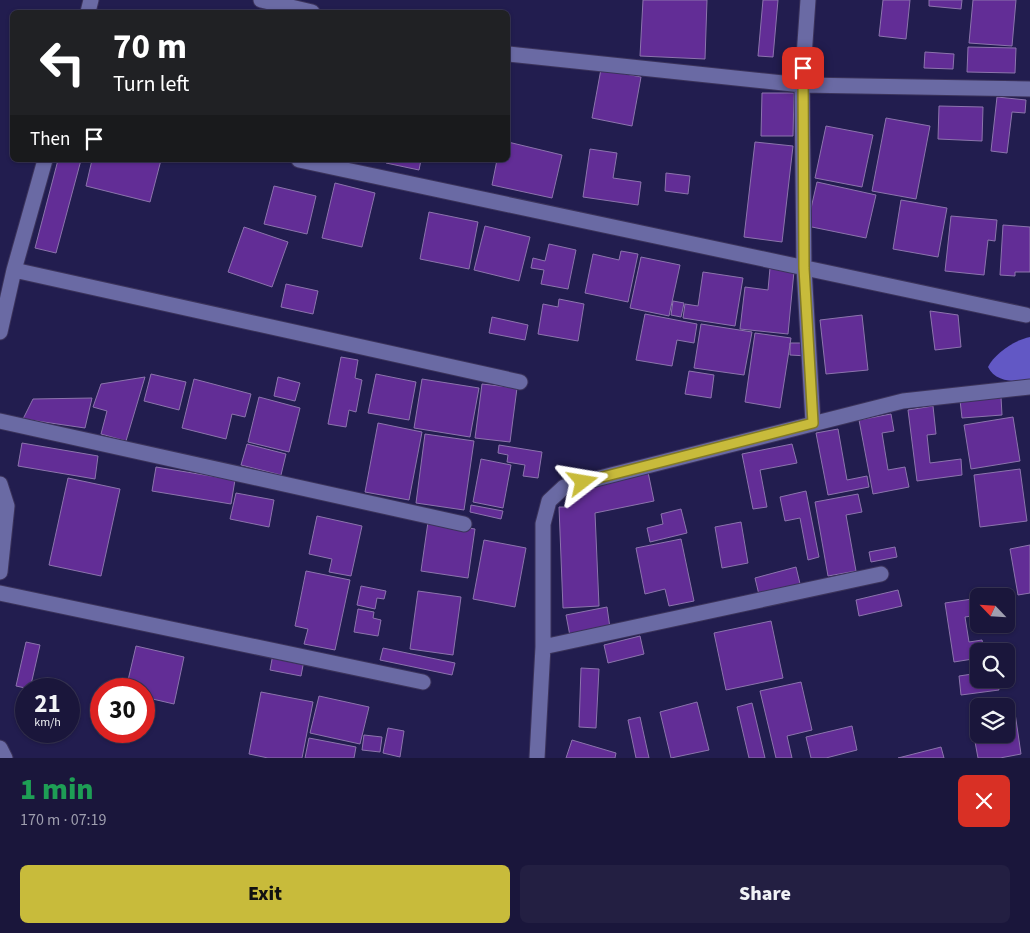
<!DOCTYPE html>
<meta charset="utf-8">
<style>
:root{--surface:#1a163b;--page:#231f42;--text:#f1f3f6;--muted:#9f9faf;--line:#383555;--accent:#c8bb3b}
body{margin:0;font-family:"Source Sans 3",sans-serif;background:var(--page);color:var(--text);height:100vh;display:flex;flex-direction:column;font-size:19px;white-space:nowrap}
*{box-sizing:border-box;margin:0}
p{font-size:16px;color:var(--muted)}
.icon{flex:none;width:28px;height:28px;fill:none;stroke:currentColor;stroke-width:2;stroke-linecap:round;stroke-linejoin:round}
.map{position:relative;height:758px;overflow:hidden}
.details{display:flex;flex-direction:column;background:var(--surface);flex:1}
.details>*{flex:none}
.guide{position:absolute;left:10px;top:10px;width:500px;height:152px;border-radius:8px;box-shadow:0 1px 4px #0004,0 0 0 1px var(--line);background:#202124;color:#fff;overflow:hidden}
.needle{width:32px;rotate:295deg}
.controls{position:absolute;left:970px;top:588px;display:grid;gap:10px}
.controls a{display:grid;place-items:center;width:45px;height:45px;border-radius:8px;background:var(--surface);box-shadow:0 1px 4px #0004,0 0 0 1px var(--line);font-size:25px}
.speed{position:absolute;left:15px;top:678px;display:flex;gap:10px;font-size:25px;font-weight:700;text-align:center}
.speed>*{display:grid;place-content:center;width:65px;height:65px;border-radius:50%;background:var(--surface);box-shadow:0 1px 4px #0004,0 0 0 1px var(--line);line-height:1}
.speed small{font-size:12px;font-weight:400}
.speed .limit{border:8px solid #d22;background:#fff;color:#111}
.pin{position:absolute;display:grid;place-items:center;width:42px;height:42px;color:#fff;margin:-21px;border-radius:10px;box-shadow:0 2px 8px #0006}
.me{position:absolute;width:55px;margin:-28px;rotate:76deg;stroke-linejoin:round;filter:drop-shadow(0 0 4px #0008)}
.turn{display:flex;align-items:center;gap:18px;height:105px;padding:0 20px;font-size:22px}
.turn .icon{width:65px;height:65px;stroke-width:2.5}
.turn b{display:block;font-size:35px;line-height:42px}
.then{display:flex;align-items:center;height:48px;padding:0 20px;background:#0003;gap:10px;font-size:19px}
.round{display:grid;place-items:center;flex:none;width:52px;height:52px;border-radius:8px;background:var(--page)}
.headline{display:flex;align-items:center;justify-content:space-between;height:85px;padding:0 20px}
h1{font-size:30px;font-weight:800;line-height:38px;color:#1e9e55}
.primary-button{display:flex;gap:10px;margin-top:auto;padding:10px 20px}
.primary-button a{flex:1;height:58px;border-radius:8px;background:var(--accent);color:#111;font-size:20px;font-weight:800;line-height:58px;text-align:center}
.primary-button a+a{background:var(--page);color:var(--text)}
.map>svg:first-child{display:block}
</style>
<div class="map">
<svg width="1030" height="758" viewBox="0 0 1030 758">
<rect width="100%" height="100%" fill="#221d4f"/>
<path fill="#6258c5" d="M 1030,337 L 1030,381 C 1014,382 995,382 988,367 C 995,353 1015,340 1030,337 Z"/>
<path fill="#622d96" stroke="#8c74ad" d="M 643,0 L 707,0 L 705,59 L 640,56 Z
M 763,0 L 778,0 L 773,57 L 758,56 Z
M 883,0 L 910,0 L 906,39 L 879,36 Z
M 929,0 L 962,0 L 961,9 L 929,6 Z
M 973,0 L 1016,0 L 1012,46 L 969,43 Z
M 968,47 L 1016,48 L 1015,73 L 967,72 Z
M 925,52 L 954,54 L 953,69 L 924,68 Z
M 601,69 L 641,77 L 632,126 L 592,118 Z
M 762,93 L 794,93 L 793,136 L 761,136 Z
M 997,97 L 1026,100 L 1025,113 L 1012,112 L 1007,153 L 991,151 Z
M 939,106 L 983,107 L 982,141 L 938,139 Z
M 886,118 L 930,126 L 916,199 L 872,191 Z
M 826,126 L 873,135 L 862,187 L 815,178 Z
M 508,142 L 562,155 L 552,198 L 492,185 L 497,160 L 508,160 Z
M 755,142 L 793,146 L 782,242 L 744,237 Z
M 590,149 L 617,153 L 613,178 L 641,182 L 638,205 L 583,197 Z
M 58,160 L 81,160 L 56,253 L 35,248 Z
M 92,160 L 161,160 L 150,202 L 86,186 Z
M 386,160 L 421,160 L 419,170 L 386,163 Z
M 666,173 L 690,176 L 688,194 L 665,191 Z
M 817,182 L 876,195 L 866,238 L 807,226 Z
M 335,183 L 375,193 L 362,247 L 322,238 Z
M 274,186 L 316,196 L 307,234 L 264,224 Z
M 901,200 L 947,208 L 938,257 L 893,249 Z
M 429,212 L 478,222 L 469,269 L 420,259 Z
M 951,216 L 997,220 L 995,241 L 988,240 L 984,275 L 945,271 Z
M 1003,225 L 1030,227 L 1030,272 L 1015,272 L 1015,276 L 1000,275 Z
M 485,226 L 530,237 L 519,281 L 474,270 Z
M 244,227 L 288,242 L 272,287 L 228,272 Z
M 549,244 L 576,250 L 568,289 L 541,284 L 544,270 L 531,268 L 533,258 L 545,261 Z
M 621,251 L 638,254 L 628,302 L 585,293 L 593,254 L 619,260 Z
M 641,257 L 680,265 L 669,316 L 630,308 Z
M 770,268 L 794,271 L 788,334 L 740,329 L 745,287 L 768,290 Z
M 703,272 L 743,278 L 735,326 L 683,318 L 685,304 L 698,306 Z
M 286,284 L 318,291 L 313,314 L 281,307 Z
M 559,299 L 584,304 L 578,341 L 538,334 L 543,304 L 558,307 Z
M 673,301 L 684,303 L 681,317 L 671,315 Z
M 930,311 L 958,315 L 961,347 L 935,350 Z
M 645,314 L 697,324 L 694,343 L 677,340 L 672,366 L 636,360 Z
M 862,315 L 868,370 L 826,374 L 820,320 Z
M 492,317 L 528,325 L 525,340 L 489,333 Z
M 701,324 L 752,332 L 744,375 L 694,368 Z
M 755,333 L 791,338 L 780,408 L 745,402 Z
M 790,343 L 807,343 L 807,356 L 790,355 Z
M 341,357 L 358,360 L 355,378 L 362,380 L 356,412 L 349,410 L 346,427 L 328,424 Z
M 689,371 L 714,375 L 711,398 L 685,394 Z
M 151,374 L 186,382 L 179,410 L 144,401 Z
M 376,374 L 416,382 L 409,420 L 368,413 Z
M 145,377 L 126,441 L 101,434 L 107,411 L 93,407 L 101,384 Z
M 278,377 L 300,383 L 295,401 L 274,396 Z
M 194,379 L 251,394 L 245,417 L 232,414 L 226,439 L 182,428 Z
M 422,379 L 479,388 L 470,437 L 414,428 Z
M 482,384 L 517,388 L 510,442 L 475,438 Z
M 259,397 L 300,408 L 289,452 L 248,442 Z
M 1001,397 L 1002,415 L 962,418 L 960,400 Z
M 92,398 L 85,428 L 23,419 L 33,399 Z
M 933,406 L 936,434 L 927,435 L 930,463 L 961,459 L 962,475 L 917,481 L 908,410 Z
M 891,414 L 894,431 L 882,433 L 888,470 L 905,467 L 909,487 L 873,494 L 859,420 Z
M 1013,417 L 1020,461 L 971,469 L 964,425 Z
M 378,423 L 422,432 L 409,500 L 365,492 Z
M 838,429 L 847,480 L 867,476 L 869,487 L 828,495 L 816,433 Z
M 425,434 L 474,441 L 464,510 L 416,503 Z
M 22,443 L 98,456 L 95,479 L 18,466 Z
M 247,444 L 286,454 L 281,475 L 241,465 Z
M 792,444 L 797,463 L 760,470 L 767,507 L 753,509 L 742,454 Z
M 499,445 L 542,452 L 538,478 L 523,476 L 525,465 L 507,462 L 508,455 L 498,453 Z
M 481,459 L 511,465 L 503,508 L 473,502 Z
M 156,467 L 235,480 L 231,504 L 152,491 Z
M 1020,469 L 1027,521 L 980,527 L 974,475 Z
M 648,472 L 654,501 L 595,513 L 599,606 L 563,608 L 559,507 L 568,507 L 565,489 Z
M 68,478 L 120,489 L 101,576 L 49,565 Z
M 806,491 L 819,557 L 808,560 L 800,518 L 785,521 L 780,497 Z
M 236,493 L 274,500 L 269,527 L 230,519 Z
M 858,494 L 862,512 L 846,515 L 856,571 L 828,576 L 815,502 Z
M 471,505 L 503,511 L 501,519 L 470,512 Z
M 681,509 L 687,533 L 650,542 L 647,528 L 663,524 L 661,514 Z
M 317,516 L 362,526 L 351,576 L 329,572 L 332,559 L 309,554 Z
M 428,522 L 475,529 L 468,578 L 421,571 Z
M 741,522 L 748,563 L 722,568 L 715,527 Z
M 681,539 L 694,601 L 669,606 L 665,589 L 645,594 L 636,548 Z
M 484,540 L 526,548 L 515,607 L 473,599 Z
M 1030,545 L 1030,593 L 1018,595 L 1010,549 Z
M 895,547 L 897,557 L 871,562 L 869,552 Z
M 796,567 L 801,588 L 760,599 L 755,578 Z
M 306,571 L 350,580 L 335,650 L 304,644 L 308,629 L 295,626 Z
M 361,586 L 386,591 L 384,599 L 377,598 L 375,609 L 357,605 Z
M 898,590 L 902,606 L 859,616 L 856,600 Z
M 418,591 L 461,597 L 453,655 L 410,649 Z
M 979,598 L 979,615 L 965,617 L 969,642 L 982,640 L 984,651 L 979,651 L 979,658 L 954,662 L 945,603 Z
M 607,607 L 610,628 L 570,636 L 566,615 Z
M 358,609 L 374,612 L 373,618 L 381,620 L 378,636 L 354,632 Z
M 771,621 L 783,678 L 726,690 L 714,633 Z
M 640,636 L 644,654 L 608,663 L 604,645 Z
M 26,642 L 40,645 L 30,689 L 16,686 Z
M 136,646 L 184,657 L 174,704 L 144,697 L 144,689 L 126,689 Z
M 383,648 L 455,663 L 452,675 L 380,660 Z
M 273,654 L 304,660 L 301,676 L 270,670 Z
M 581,668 L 599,669 L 596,728 L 579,727 Z
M 979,673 L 979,679 L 997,679 L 999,690 L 961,695 L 959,676 Z
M 801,682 L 812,730 L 787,736 L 792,758 L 776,758 L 760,691 Z
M 261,692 L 313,702 L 302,758 L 268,758 L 249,754 Z
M 319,696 L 369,707 L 360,744 L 310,733 Z
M 697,702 L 709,750 L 671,758 L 660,712 Z
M 752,703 L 765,758 L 749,758 L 737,707 Z
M 1015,713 L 1021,754 L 1000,758 L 978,758 L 971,720 L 979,719 L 979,734 L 1006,734 L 1006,715 Z
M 640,717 L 649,758 L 636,758 L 628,720 Z
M 852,726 L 857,750 L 826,758 L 811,758 L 806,737 Z
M 388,728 L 404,731 L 400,757 L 383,753 Z
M 364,735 L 382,737 L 380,752 L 362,750 Z
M 309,738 L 356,747 L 354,758 L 305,758 Z
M 572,740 L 616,753 L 615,758 L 566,758 Z
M 941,747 L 944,758 L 898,758 Z"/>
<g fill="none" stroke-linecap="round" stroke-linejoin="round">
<g stroke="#3b335b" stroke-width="17">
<path id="minor" d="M 261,0 L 312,12
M 808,0 L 802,85 L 804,268 L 813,423
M 88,12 L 91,0
M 508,54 L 802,85 L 1030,89
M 299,160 L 1026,315
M 14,270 L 520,382
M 0,332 L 14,270 L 45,160
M 0,421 L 464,524
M 0,484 L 7,506 L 0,572
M 0,593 L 423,682
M 543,647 L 881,574
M 0,748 L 5,758
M 537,758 L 543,647 L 543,524 L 549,501 L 564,487 L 903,401 L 1030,387"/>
</g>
<use href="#minor" stroke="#6a6aa4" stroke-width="15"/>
</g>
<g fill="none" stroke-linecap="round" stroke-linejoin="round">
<g stroke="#827a26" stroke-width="12">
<path id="route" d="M 583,482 L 813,423 L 804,268 L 803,68"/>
</g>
<use href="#route" stroke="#c8bb3b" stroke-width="9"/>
</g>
</svg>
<div class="controls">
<a><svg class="needle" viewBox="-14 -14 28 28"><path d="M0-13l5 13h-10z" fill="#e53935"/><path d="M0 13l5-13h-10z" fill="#9f9faf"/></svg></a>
<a><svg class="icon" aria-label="search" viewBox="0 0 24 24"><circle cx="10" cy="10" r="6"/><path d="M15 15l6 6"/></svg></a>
<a><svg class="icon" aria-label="layers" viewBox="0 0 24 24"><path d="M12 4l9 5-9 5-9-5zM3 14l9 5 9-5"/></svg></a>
</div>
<div class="speed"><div>21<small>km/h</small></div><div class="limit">30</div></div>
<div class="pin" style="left:803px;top:68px;background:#d93025"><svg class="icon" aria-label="arrive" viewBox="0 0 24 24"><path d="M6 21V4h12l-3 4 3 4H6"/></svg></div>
<svg class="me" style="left:583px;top:482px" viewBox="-20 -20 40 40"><path d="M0-17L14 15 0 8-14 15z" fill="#c8bb3b" stroke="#fff" stroke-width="4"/></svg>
<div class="guide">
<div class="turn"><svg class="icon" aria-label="left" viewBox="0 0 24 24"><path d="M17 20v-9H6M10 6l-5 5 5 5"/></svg><div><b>70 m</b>Turn left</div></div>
<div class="then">Then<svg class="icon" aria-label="arrive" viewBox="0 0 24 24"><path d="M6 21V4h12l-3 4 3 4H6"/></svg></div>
</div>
</div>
<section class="details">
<div class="headline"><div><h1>1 min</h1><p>170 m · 07:19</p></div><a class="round" style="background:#d93025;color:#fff"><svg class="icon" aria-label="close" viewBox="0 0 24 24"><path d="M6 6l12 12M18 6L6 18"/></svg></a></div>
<div class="primary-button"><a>Exit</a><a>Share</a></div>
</section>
